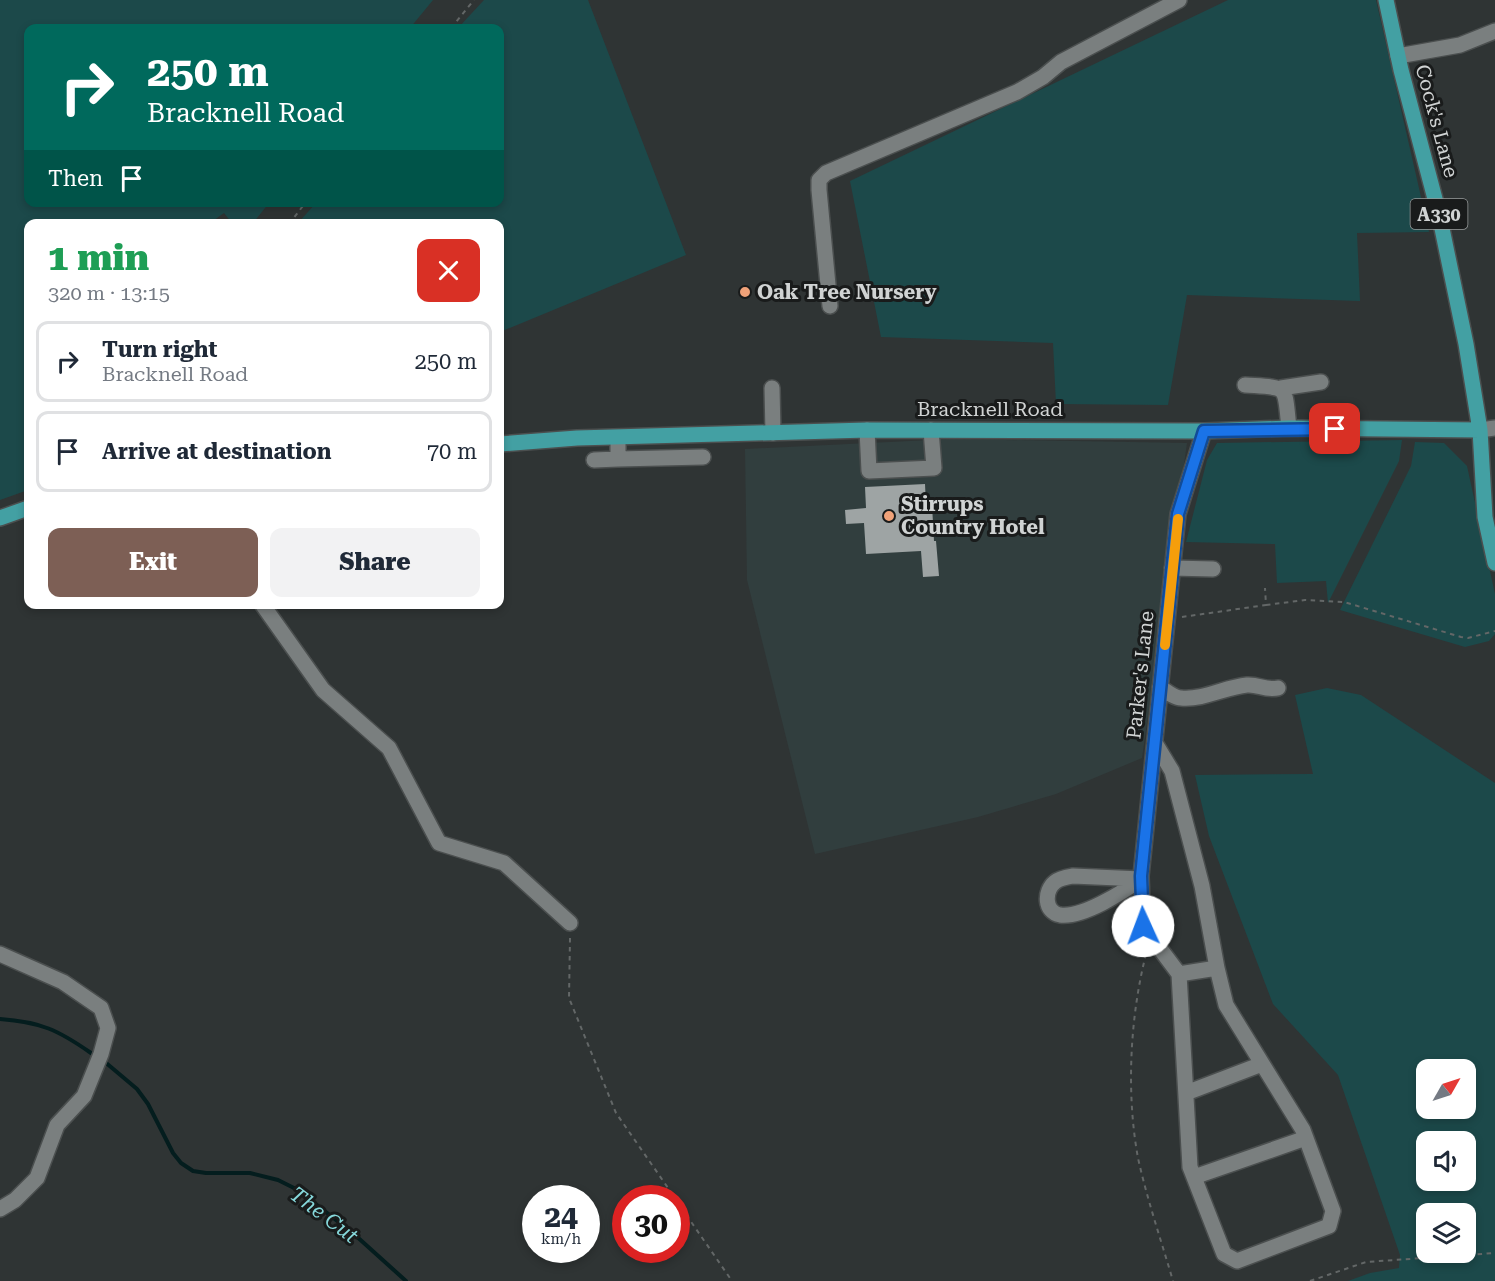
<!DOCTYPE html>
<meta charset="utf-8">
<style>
:root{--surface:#fff;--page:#f2f2f3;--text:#1f2937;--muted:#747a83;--line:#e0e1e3;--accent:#7d5f55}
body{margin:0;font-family:"Roboto Serif",serif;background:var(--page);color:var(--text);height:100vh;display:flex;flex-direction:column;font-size:22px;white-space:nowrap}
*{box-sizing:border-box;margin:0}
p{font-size:20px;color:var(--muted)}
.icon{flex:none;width:33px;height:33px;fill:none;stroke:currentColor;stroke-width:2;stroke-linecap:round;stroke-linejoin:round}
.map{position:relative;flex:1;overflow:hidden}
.details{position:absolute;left:24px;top:219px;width:480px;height:390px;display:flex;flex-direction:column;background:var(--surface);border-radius:12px;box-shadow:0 3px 9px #0003}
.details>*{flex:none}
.banner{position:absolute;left:24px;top:24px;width:480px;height:183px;border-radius:12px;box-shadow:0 3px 9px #0003;background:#00695c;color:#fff;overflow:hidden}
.needle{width:39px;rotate:51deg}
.controls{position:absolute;left:1416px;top:1059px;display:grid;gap:12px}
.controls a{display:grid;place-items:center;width:60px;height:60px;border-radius:12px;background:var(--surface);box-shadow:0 3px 9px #0003;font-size:30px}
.speed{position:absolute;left:522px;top:1185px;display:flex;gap:12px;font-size:30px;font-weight:700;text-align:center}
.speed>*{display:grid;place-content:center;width:78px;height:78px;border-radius:50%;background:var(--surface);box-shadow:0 3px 9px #0003;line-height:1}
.speed small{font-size:15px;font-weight:400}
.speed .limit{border:9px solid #d22;background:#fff;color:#111}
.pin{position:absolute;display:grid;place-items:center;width:51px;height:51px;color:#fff;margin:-26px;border-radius:12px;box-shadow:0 3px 9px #0006}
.me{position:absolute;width:66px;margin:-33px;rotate:358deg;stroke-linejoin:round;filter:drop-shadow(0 0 4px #0008)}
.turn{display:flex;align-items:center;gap:21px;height:126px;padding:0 24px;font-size:27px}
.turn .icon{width:78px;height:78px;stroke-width:2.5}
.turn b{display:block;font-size:42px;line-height:51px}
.then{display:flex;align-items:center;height:57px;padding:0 24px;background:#0003;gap:12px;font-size:22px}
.round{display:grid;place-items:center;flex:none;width:63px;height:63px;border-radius:12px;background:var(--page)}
.headline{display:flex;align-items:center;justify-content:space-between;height:102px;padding:0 24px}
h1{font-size:36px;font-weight:800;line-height:45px;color:#1e9e55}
.primary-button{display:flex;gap:12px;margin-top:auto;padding:12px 24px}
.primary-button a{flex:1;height:69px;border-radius:12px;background:var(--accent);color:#fff;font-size:24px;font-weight:800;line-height:69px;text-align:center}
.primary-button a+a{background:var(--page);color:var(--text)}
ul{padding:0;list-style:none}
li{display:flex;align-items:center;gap:18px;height:81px;margin:0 12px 9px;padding:0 12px;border:3px solid var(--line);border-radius:12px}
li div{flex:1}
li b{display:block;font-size:22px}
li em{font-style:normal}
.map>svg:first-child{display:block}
</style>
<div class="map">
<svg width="1495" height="1281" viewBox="0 0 1495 1281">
<rect width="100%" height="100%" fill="#2f3434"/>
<path fill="#313e3e" d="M 951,439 L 1187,443 L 1142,758 L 1056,794 L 978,817 L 815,854 L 747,580 L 745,449 Z"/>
<path fill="#1c494a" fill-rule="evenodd" d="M 0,0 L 433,0 L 410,28 L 28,28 L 28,202 L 269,203 L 253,223 L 232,223 L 224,213 L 210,223 L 28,224 L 28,490 L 0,500 Z
M 484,0 L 588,0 L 686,255 L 500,332 L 500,224 L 298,223 L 316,203 L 500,202 L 500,28 L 458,28 Z
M 1228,0 L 1376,0 L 1429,232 L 1357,233 L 1360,301 L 1187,295 L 1168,405 L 1056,404 L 1053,343 L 881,337 L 850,181 Z
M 1402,440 L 1399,461 L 1328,603 L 1326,581 L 1277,583 L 1275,544 L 1186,542 L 1207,460 L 1217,443 Z
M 1415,442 L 1444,443 L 1467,466 L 1495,594 L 1495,634 L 1489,641 L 1465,647 L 1340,610 L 1411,466 Z
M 1327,688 L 1361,695 L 1495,783 L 1495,1281 L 1348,1281 L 1370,1273 L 1399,1268 L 1400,1255 L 1338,1075 L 1273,1004 L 1209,836 L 1195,775 L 1313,774 L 1295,695 ZM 1426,1070 L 1466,1070 L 1466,1108 L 1426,1108 ZM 1426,1142 L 1466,1142 L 1466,1180 L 1426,1180 ZM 1426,1214 L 1466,1214 L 1466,1252 L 1426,1252 Z"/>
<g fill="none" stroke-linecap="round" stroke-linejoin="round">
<path stroke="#041d1e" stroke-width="4" d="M 0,1019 C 41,1022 58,1030 91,1053
M 105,1062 L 137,1089 L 148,1104 L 173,1153 L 181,1163 L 193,1171 L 206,1173 L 250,1173 L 278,1180 L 298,1190 L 355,1235 L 406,1281"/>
</g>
<path fill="#9ea4a4" d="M 925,484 L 926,505 L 932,505 L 934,541 L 936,541 L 939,576 L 923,577 L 921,551 L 866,554 L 864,523 L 846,524 L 845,510 L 866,508 L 865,487 Z"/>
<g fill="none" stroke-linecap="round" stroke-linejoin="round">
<g stroke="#4b4f4f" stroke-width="18">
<path id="minor" d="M 1398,56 L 1460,45 L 1495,31
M 830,306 L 819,190 L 819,180 L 826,173 L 1017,92 L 1043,77 L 1061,62 L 1179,0
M 1245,385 C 1290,388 1284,384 1289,428
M 772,388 L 773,433
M 1281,388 L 1321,382
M 867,430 L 869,471 L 934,468 L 931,430
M 1480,430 L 1495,428
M 618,438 L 618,459 L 703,457
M 594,460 L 618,459
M 1172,568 L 1213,569
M 262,604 L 323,690 L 389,748 L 439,843 L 504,863 L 570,923
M 1160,687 C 1166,691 1174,698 1181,698 C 1204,700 1225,687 1247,685 C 1259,684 1265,691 1278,688
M 1155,743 L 1172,771 L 1202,886 L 1217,968
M 1073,876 L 1141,879 C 1123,892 1083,918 1060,915 C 1044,912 1044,891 1055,882 C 1060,878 1067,877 1073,876 Z
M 0,954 L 63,982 L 101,1008 L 108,1028 L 101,1054 L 84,1096 L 57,1125 L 37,1178 L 15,1200 L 0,1209
M 1179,974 L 1217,968 L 1226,1005 L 1303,1130 L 1333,1211 L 1329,1226 L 1237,1261 L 1224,1254 L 1190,1167 L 1179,974 L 1143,926 L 1141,876 L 1178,514 L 1204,431
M 1186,1093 L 1262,1064
M 1194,1177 L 1306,1138"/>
</g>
<g stroke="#4b4f4f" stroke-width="18">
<path id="major" d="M 1386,0 L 1401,70 L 1439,214 L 1466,344 L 1480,430 L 1485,517 L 1495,563
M 500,444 L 577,438 L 867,430 L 1204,431 L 1289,428 L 1480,430
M 0,518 L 28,508"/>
</g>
<path stroke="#636767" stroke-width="2" stroke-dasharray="4.5 4.5" stroke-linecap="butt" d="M 451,28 L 474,0
M 289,224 L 306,202
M 1266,605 L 1305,600 L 1344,602 L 1461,637 L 1468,638 L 1495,631
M 1182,617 L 1266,605 L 1265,588
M 570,938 L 569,998 L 616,1113 L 675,1198
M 1146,954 C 1130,1017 1126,1093 1138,1158 C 1147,1199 1161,1240 1173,1281
M 676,1200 L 732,1281
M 1310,1281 L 1366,1262 L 1495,1253"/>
<use href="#minor" stroke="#7a7f7f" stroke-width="15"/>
<use href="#major" stroke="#43a0a3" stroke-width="15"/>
</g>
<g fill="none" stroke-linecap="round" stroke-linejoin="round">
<g stroke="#114b97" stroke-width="15">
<path id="route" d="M 1143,926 L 1141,876 L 1178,514 L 1204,431 L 1335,429"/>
</g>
<use href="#route" stroke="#1a73e8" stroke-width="10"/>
<path stroke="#f59e0b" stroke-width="10" d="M 1165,645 L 1178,519"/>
</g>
<g fill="#f0a279" stroke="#191b1b" stroke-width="2">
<circle cx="745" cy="292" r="6"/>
<circle cx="889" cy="516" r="6"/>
</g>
<g text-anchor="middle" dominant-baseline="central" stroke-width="6" stroke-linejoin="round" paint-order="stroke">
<rect fill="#191b1b" stroke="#999c9c" stroke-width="1.5" x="1410.5" y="199" width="57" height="30" rx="4.5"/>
<g font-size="18" font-weight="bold" fill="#d0d3d3">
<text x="1439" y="214">A330</text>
</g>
<g font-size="20" fill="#d0d3d3" stroke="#191b1b">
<text transform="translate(1437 121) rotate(75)">Cock's Lane</text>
<text x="990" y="409">Bracknell Road</text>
<text transform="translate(1140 675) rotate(-84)">Parker's Lane</text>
</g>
<g font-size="20" font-weight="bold" fill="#d0d3d3" stroke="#191b1b" text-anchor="start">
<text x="757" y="292">Oak Tree Nursery</text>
<text x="901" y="504">Stirrups<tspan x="901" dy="23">Country Hotel</tspan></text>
</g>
<g font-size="21" font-style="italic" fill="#86d8db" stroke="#191b1b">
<text transform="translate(324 1215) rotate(37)">The Cut</text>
</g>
</g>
</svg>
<div class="controls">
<a><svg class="needle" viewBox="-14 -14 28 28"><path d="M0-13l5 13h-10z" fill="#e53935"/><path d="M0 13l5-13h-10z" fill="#747a83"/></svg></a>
<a><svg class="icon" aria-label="sound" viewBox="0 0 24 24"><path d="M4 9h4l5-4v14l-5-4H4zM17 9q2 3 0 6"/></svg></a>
<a><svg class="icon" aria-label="layers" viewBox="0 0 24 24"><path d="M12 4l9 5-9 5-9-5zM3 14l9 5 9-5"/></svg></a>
</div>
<div class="speed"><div>24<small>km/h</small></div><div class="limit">30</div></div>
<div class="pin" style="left:1335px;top:429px;background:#d93025"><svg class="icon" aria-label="arrive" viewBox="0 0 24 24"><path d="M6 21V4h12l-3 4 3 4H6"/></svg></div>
<svg class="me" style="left:1143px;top:926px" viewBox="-20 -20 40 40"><circle r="19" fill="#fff"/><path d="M0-13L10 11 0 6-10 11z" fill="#1a73e8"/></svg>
<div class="banner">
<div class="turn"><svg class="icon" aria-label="right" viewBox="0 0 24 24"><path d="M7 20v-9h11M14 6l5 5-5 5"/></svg><div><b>250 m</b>Bracknell Road</div></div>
<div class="then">Then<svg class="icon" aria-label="arrive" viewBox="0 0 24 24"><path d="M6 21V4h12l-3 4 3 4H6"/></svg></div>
</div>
<section class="details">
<div class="headline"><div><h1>1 min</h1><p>320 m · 13:15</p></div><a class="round" style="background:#d93025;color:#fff"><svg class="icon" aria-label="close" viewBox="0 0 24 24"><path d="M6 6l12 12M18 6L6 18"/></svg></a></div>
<ul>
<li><svg class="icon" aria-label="right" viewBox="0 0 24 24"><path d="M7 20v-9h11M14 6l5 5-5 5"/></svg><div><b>Turn right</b><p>Bracknell Road</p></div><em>250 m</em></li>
<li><svg class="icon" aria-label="arrive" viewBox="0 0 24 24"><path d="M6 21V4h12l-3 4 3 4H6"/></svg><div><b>Arrive at destination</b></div><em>70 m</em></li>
</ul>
<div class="primary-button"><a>Exit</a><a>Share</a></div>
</section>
</div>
